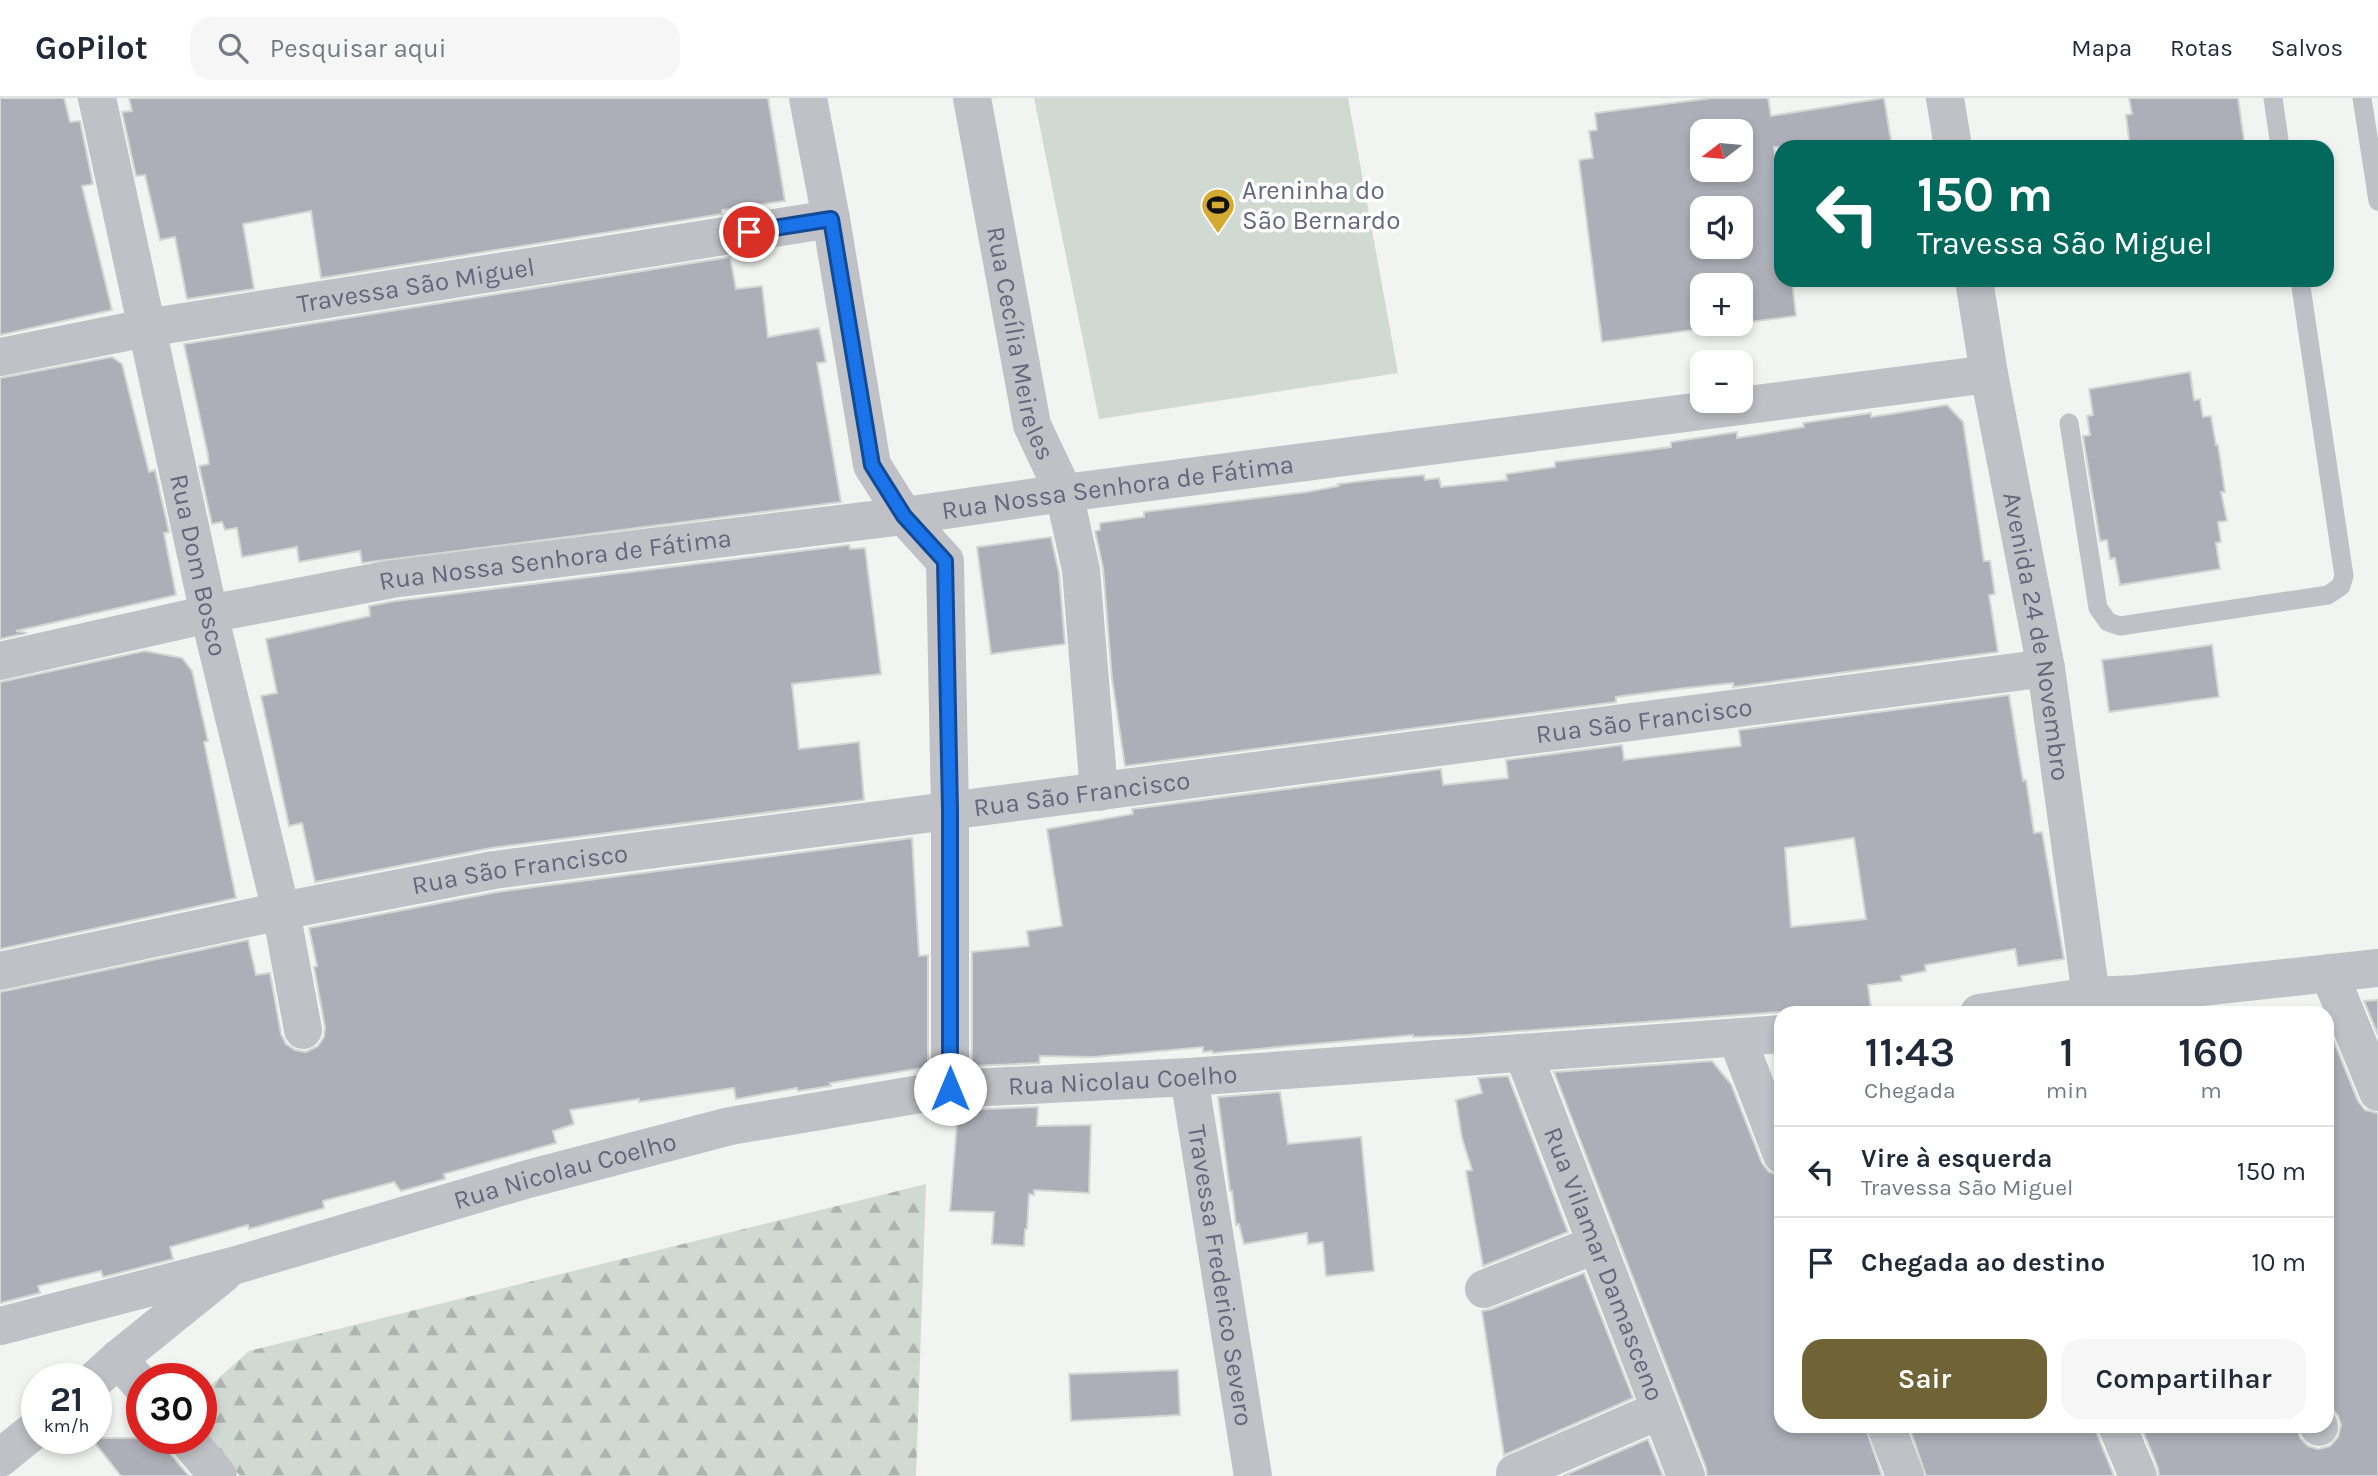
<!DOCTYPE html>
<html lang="pt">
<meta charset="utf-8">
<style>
:root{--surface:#fff;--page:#f6f6f7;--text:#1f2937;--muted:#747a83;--line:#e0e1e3;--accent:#706335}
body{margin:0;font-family:Karla,sans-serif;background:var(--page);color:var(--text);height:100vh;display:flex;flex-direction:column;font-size:26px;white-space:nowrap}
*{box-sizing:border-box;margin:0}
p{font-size:23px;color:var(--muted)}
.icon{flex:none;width:38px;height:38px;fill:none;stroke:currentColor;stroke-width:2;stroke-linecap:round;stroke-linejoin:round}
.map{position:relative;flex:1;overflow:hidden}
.drawer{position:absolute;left:1774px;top:908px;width:560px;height:427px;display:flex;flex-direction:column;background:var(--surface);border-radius:21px;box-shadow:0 4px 10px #0003}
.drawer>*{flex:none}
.guide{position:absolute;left:1774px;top:42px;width:560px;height:147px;border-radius:21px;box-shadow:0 4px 10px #0003;background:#00695c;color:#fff;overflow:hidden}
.needle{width:46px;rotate:254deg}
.tools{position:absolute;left:1690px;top:21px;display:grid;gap:14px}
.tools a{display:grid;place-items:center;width:63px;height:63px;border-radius:14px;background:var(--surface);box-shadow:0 4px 10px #0003;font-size:35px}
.speed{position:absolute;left:21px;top:1265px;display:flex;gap:14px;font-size:35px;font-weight:700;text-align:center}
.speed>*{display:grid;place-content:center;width:91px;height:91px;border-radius:50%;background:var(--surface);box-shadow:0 4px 10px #0003;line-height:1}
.speed small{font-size:18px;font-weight:400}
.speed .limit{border:10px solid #d22;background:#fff;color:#111}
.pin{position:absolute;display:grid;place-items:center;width:60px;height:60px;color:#fff;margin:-30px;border:4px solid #fff;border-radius:50%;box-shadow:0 2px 7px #0007}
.me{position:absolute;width:77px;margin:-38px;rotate:0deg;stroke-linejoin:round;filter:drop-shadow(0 0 5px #0008)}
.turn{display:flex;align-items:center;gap:24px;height:147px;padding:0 28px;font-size:32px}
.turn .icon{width:91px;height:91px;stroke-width:2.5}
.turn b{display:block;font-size:49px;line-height:60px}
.eta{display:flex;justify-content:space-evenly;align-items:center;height:119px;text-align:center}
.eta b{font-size:42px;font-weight:600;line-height:49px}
.button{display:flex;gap:14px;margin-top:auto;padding:14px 28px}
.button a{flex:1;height:80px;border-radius:21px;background:var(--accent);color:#fff;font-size:28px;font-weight:600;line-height:80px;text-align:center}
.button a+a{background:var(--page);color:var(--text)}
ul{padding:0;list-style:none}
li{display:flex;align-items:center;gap:21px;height:91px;padding:0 28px;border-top:2px solid var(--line)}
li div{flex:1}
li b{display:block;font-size:26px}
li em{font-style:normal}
header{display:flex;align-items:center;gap:42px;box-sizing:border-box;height:98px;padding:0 35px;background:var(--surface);border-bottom:2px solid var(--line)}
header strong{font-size:33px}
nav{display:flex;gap:38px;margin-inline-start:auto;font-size:24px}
.search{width:490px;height:63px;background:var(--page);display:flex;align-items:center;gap:18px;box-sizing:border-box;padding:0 24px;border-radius:21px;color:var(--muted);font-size:26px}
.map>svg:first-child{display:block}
</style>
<header>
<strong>GoPilot</strong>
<div class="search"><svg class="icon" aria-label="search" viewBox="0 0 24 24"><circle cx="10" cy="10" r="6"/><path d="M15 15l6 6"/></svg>Pesquisar aqui</div>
<nav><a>Mapa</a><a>Rotas</a><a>Salvos</a></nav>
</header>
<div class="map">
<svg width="2378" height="1378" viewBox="0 0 2378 1378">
<defs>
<pattern id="forest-firs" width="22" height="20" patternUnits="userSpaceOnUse" patternTransform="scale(1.75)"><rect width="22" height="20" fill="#d0d9d2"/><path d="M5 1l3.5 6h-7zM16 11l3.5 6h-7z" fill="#adb4b0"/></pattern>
</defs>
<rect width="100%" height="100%" fill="#f2f4f1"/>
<path fill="url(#forest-firs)" d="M 926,1086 L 916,1378 L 240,1378 L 201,1332 L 201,1296 L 249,1253 Z"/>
<path fill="#d0d9d2" d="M 1034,0 L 1348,0 L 1398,275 L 1099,321 Z"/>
<path fill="#adaeb7" stroke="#d5d6d4" stroke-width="2" fill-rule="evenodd" d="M 0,0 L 64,0 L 70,24 L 80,23 L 93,86 L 82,88 L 112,212 L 0,237 Z
M 129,0 L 768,0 L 785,103 L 722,112 L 722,116 L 321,180 L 311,113 L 243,126 L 254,191 L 187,201 L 175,139 L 160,142 L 145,77 L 136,78 L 122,14 L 132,13 Z
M 1712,0 L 1768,0 L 1771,18 L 1884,0 L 1892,49 L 1774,49 L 1782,104 L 1782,182 L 1792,182 L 1796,218 L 1741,225 L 1741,187 L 1703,187 L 1703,226 L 1738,226 L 1602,244 L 1579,62 L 1593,60 L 1589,33 L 1597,32 L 1595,15 ZM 1703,33 L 1741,33 L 1741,72 L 1703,72 ZM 1703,110 L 1741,110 L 1741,149 L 1703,149 Z
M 2129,0 L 2238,0 L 2245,49 L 2130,49 L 2126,17 L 2132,16 Z
M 730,159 L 736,191 L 762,188 L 768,239 L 819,230 L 826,264 L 817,265 L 841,404 L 362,465 L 360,453 L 299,464 L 297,449 L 242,459 L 237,430 L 225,432 L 222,424 L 212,426 L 199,368 L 209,366 L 208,357 L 184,246 Z
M 112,259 L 122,266 L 149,374 L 155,372 L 169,434 L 164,435 L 176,497 L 16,533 L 27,535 L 0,541 L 0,280 Z
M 2190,274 L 2194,302 L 2200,301 L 2203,319 L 2211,318 L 2216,347 L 2218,347 L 2225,394 L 2221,394 L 2227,423 L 2218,424 L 2221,444 L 2216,445 L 2220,471 L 2120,487 L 2115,460 L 2110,461 L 2107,442 L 2100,443 L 2083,338 L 2090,337 L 2087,318 L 2093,317 L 2089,291 Z
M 1947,307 L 1963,324 L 1984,463 L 1990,463 L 1995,496 L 1989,497 L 1998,554 L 1733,589 L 1733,585 L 1677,591 L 1616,599 L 1616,604 L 1125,668 L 1112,581 L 1103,470 L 1095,433 L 1100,432 L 1100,425 L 1144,419 L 1144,414 L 1307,394 L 1339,388 L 1338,386 L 1371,382 L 1424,377 L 1425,382 L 1439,380 L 1441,389 L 1507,382 L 1506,376 L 1555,369 L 1555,364 L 1671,349 L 1671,344 L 1737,334 L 1737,340 L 1804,329 L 1803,325 L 1871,315 L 1871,319 Z
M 1051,439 L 1059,475 L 1065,546 L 991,556 L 977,449 Z
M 849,447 L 850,451 L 865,450 L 881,576 L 792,586 L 799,651 L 859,644 L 864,702 L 491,750 L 315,784 L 302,725 L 289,728 L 261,598 L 277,595 L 266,541 L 370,518 L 369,508 L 395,503 Z
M 2212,547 L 2219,599 L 2109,614 L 2102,562 Z
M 145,553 L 182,560 L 192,573 L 208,643 L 204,644 L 236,800 L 0,851 L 0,584 Z
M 2009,597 L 2023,683 L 2026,682 L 2034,735 L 2042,734 L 2064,861 L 2018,868 L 2015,851 L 1925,867 L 1926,873 L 1901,878 L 1902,883 L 1868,887 L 1871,910 L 1823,915 L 1780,914 L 1466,937 L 1413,939 L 1413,937 L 1213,955 L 1212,953 L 1203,954 L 1203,949 L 1093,959 L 1040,958 L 1039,965 L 972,968 L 972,854 L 1029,848 L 1027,833 L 1062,828 L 1047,731 L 1133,716 L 1132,711 L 1441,671 L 1443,687 L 1508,680 L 1506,662 L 1622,647 L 1624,662 L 1741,648 L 1739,632 ZM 1854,740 L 1866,821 L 1791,829 L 1785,750 Z
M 912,740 L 919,858 L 928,857 L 928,969 L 830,985 L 831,988 L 798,993 L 797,990 L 736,1001 L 734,990 L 639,1004 L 639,1001 L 570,1012 L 574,1026 L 553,1033 L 556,1045 L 444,1076 L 445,1081 L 401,1093 L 394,1084 L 323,1103 L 324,1110 L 249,1131 L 248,1127 L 170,1149 L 173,1161 L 103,1179 L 101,1173 L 71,1180 L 38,1188 L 40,1195 L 0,1205 L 0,894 L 248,842 L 256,877 L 270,875 L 281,936 L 286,946 L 295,952 L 306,954 L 318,948 L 324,939 L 325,929 L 314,869 L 317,868 L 309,830 L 497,794 Z
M 2378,902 L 2378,937 L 2364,903 Z
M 2328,929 L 2358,1003 L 2365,1012 L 2378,1015 L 2378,1378 L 2159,1378 L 2158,1370 L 2141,1328 L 2297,1328 L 2300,1340 L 2308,1348 L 2318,1351 L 2330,1348 L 2338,1339 L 2341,1327 L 2338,1318 L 2333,1312 L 2328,1299 Z
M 1712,963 L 1731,986 L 1762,1065 L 1769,1074 L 1782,1078 L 1782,1328 L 1865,1328 L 1882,1378 L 1707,1378 L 1706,1370 L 1554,974 Z
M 1508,978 L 1568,1134 L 1483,1168 L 1466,1073 L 1472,1072 L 1462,1040 L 1456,1002 L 1482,995 L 1478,980 Z
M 1280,994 L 1288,1046 L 1361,1039 L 1374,1173 L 1326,1178 L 1323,1144 L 1308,1146 L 1307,1135 L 1244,1146 L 1239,1126 L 1236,1127 L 1232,1093 L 1230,1093 L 1218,999 Z
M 1038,1009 L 1037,1028 L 1091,1027 L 1089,1095 L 1034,1092 L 1034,1097 L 1029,1096 L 1027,1131 L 1025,1131 L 1024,1148 L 992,1146 L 994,1114 L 950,1113 L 958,1012 Z
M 1584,1175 L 1633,1300 L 1504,1357 L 1482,1213 L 1492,1211 Z
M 1178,1272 L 1180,1317 L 1071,1323 L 1069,1276 Z
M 1909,1328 L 2096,1328 L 2097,1336 L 2114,1378 L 1926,1378 Z
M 91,1340 L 165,1340 L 169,1354 L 189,1378 L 121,1378 Z
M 1648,1341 L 1663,1378 L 1563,1378 Z"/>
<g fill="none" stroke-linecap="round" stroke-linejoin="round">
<path stroke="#c0c1c6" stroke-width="19" d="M 2273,0 L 2280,49
M 2362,0 L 2378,103
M 2069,325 L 2098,510 L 2108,524 L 2120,528 L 2328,497 L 2341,488 L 2344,478 L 2300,182"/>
<g stroke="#c0c1c6" stroke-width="38">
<path id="s1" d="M 97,0 L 209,516 L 281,813 L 303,932"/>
<path d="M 808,0 L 831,121 L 872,367 L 904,418 L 945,463 L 950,712 L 950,991"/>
<path id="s2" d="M 972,0 L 1032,327 L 1064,395 L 1081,472 L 1099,694"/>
<path d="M 1945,0 L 1953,49"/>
<path id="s3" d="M 1974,182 L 1989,276 L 2046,570 L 2091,898"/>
<path id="s4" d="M 0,259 L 146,230 L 831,121"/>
<path id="s5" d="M 0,563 L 209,516 L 392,481 L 904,418 L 1064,395 L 1989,276"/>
<path id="s6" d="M 0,873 L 281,813 L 494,772 L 2046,570"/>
<path d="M 2329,875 L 2378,994"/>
<path d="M 1979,915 L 2091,898 L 2136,896 L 2378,870"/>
<path d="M 1737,940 L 1782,1057"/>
<path id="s7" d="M 1523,955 L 1686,1378"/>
<path id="s8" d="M 1189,979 L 1253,1378"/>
<path d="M 1484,1191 L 1597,1146"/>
<path id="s9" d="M 0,1228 L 233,1168 L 528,1081 L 730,1028 L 950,991 L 1189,979 L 1782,936"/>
<path d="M 118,1261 L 142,1288"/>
<path d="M 96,1281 L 118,1261 L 223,1176"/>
<path d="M 1886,1328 L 1905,1378"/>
<path d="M 2117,1328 L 2138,1378"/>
<path d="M 2319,1328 L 2319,1329"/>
<path d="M 186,1340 L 218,1378"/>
<path d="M 0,1360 L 37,1330"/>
<path d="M 1515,1375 L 1660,1312"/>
</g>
</g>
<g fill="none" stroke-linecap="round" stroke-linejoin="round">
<g stroke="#114b97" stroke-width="18">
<path id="route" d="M 749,134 L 831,121 L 872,367 L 904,418 L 945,463 L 950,712 L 950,991"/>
</g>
<use href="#route" stroke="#1a73e8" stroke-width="12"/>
</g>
<defs>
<g id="stadium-pin" transform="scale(1.75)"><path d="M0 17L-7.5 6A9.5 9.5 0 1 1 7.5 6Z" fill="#d4aa32" stroke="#fff"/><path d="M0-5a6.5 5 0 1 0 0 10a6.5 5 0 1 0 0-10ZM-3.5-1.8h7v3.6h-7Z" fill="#111"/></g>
</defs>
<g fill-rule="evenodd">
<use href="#stadium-pin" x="1218" y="107"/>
</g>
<g text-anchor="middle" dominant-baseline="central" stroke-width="7" stroke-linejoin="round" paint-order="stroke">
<g font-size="26" fill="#66677f" stroke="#fff" text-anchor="start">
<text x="1242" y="92">Areninha do<tspan x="1242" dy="30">São Bernardo</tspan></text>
</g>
<g font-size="26" fill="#66677f" stroke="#fff">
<text stroke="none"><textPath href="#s4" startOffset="422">Travessa São Miguel</textPath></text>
<text stroke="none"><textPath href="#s2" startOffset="250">Rua Cecília Meireles</textPath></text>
<text stroke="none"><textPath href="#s5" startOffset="1132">Rua Nossa Senhora de Fátima</textPath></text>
<text stroke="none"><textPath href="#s5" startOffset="565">Rua Nossa Senhora de Fátima</textPath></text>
<text stroke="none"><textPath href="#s1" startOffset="478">Rua Dom Bosco</textPath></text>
<text stroke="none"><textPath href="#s3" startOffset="362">Avenida 24 de Novembro</textPath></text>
<text stroke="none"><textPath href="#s6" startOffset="1664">Rua São Francisco</textPath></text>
<text stroke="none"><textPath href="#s6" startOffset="1097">Rua São Francisco</textPath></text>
<text stroke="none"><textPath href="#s6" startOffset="530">Rua São Francisco</textPath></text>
<text stroke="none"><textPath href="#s9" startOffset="1153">Rua Nicolau Coelho</textPath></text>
<text stroke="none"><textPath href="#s9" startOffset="586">Rua Nicolau Coelho</textPath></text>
<text stroke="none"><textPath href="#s7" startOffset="226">Rua Vilamar Damasceno</textPath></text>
<text stroke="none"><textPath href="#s8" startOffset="201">Travessa Frederico Severo</textPath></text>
</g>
</g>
</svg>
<div class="tools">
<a><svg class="needle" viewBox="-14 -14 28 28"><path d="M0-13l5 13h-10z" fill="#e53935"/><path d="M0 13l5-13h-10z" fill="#747a83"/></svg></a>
<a><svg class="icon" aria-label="sound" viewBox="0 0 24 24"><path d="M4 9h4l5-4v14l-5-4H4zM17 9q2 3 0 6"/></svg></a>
<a>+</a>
<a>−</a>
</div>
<div class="speed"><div>21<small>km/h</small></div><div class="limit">30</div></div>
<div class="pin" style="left:749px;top:134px;background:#d93025"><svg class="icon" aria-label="arrive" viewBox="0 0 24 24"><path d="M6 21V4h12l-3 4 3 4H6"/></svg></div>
<svg class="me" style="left:950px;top:991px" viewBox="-20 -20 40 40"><circle r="19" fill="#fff"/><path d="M0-13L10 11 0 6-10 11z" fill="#1a73e8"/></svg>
<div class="guide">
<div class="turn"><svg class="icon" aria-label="left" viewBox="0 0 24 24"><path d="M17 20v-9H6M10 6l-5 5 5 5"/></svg><div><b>150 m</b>Travessa São Miguel</div></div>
</div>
<section class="drawer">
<div class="eta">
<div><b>11:43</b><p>Chegada</p></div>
<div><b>1</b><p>min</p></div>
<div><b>160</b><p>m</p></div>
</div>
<ul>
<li><svg class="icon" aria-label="left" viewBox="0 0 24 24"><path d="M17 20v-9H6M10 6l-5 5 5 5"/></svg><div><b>Vire à esquerda</b><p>Travessa São Miguel</p></div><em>150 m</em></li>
<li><svg class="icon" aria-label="arrive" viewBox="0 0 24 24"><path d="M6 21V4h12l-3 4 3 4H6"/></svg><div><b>Chegada ao destino</b></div><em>10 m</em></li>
</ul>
<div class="button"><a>Sair</a><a>Compartilhar</a></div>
</section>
</div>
